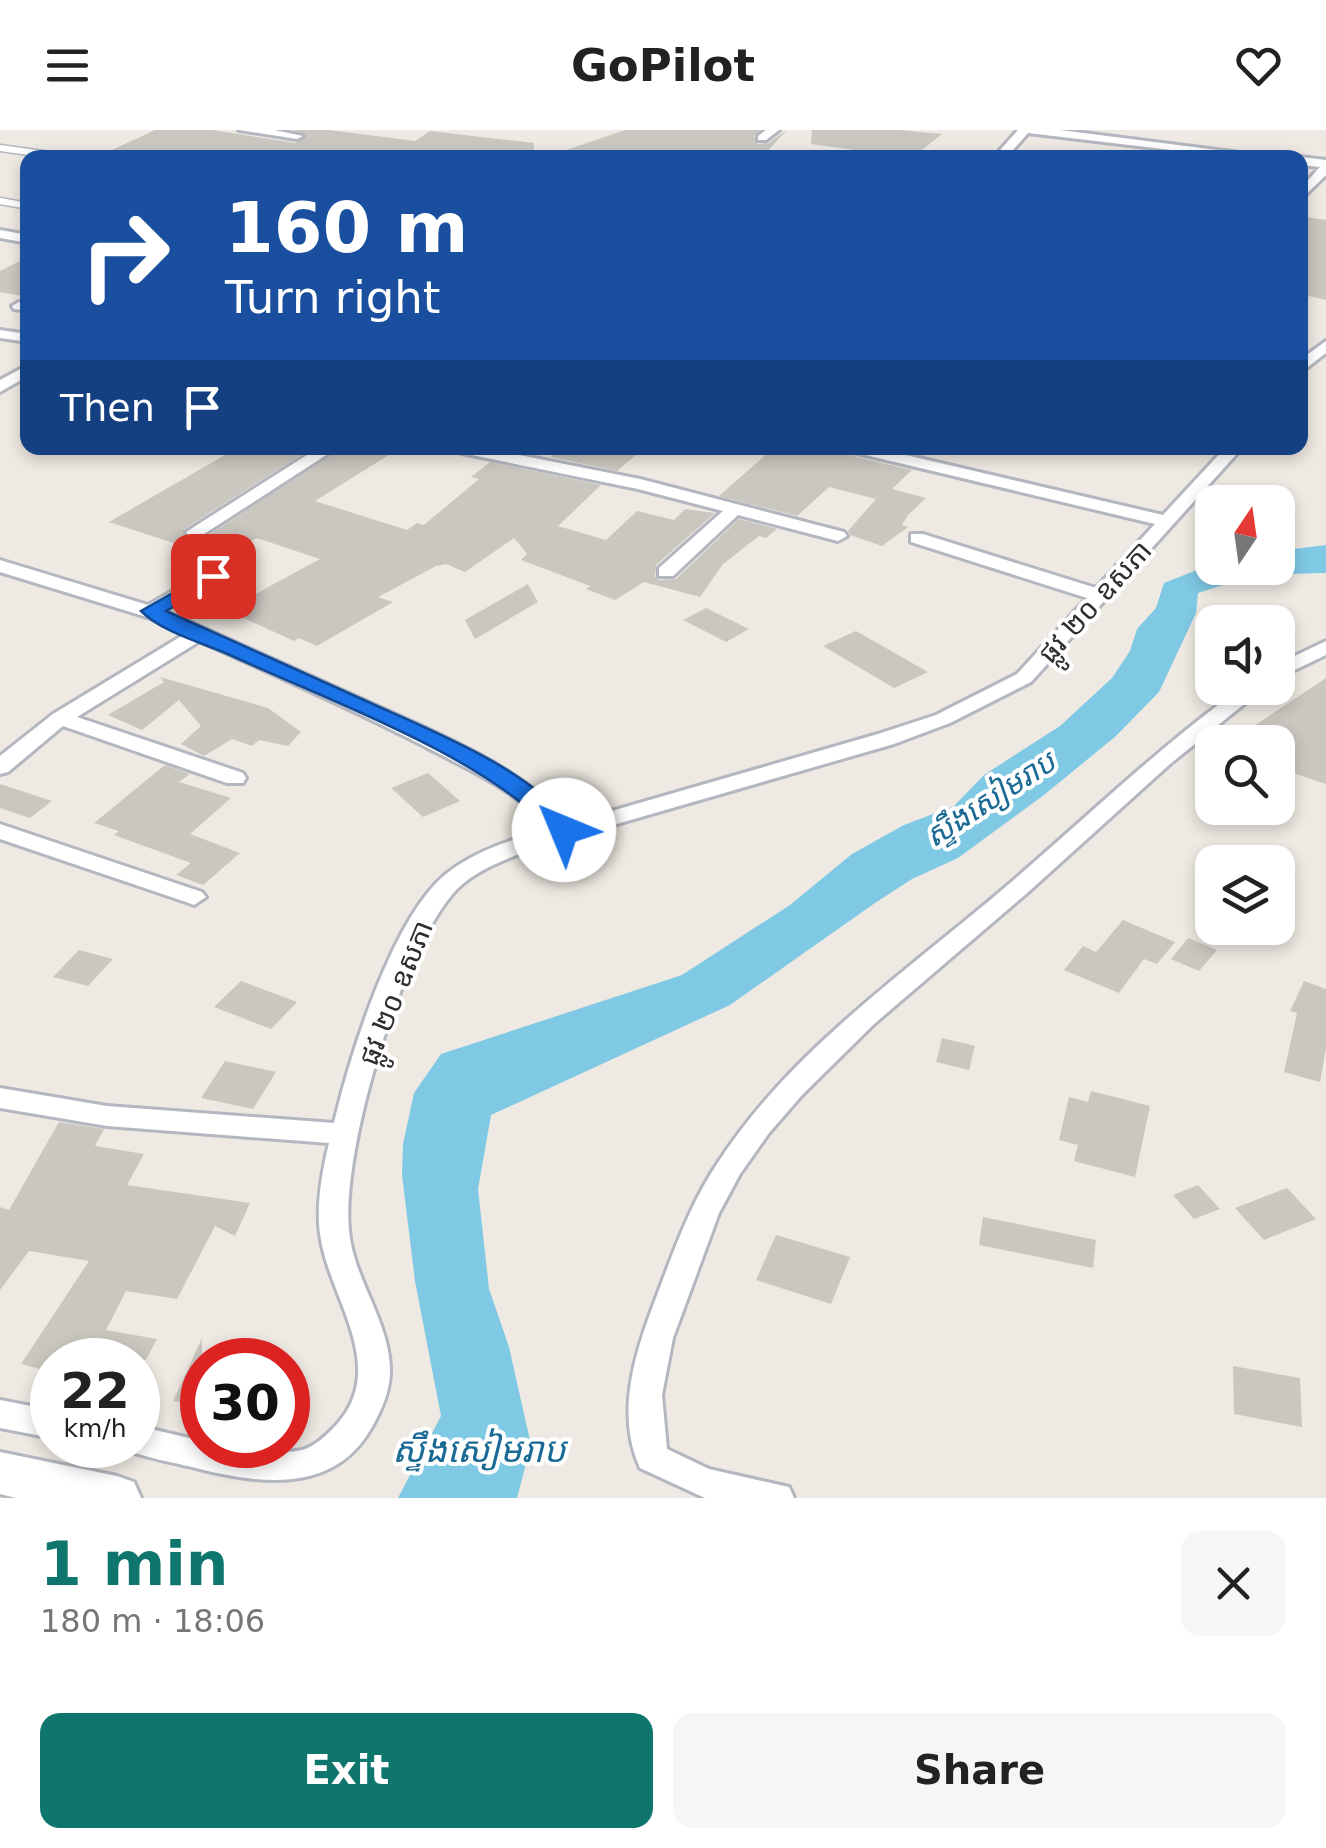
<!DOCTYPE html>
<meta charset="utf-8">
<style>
:root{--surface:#fff;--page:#f6f6f6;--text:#222;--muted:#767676;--accent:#0f766e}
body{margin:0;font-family:"DejaVu Sans","Noto Sans Khmer",sans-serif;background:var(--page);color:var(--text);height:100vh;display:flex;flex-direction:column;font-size:38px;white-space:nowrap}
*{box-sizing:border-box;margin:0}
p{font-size:32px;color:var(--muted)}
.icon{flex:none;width:55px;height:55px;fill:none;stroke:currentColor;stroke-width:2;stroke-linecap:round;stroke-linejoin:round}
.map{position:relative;height:1368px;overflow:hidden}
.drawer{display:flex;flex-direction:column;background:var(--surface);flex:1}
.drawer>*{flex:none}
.top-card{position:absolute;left:20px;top:20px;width:1288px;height:305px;border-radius:20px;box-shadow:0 5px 15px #0003;background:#1a4fa0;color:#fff;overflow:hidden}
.needle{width:65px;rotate:13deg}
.buttons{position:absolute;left:1195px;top:355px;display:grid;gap:20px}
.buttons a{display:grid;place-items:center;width:100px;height:100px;border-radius:20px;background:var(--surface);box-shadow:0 5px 15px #0003;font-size:50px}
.speed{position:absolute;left:30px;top:1208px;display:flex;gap:20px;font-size:50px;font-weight:700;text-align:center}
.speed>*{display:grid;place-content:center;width:130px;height:130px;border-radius:50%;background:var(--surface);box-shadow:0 5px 15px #0003;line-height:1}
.speed small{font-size:25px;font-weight:400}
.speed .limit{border:15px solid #d22;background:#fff;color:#111}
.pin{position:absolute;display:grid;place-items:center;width:85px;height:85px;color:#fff;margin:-42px;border-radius:20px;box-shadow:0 5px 15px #0006}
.me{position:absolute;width:110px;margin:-55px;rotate:315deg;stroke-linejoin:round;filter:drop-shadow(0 0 8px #0008)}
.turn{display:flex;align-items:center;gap:35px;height:210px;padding:0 40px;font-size:45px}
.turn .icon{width:130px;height:130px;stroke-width:2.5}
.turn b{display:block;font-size:70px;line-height:85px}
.then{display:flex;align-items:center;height:95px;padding:0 40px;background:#0003;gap:20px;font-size:38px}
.round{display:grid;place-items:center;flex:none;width:105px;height:105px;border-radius:20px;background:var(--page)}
.overview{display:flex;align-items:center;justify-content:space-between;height:170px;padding:0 40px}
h1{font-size:60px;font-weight:600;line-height:75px;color:var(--accent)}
.cta{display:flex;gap:20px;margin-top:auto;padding:20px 40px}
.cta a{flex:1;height:115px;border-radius:20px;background:var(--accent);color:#fff;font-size:40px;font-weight:600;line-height:115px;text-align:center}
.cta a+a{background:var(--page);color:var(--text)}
header{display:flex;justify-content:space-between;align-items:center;height:130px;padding:0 40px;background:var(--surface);font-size:45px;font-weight:600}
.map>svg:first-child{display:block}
</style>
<header><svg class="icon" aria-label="menu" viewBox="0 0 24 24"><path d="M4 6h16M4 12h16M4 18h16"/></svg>GoPilot<svg class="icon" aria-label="heart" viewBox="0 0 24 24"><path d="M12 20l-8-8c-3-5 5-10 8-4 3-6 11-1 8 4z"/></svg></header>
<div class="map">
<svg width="1326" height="1368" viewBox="0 0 1326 1368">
<rect width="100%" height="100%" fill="#eee9e2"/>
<path fill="#7fc9e5" d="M 1326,415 L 1326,443 C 1281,443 1240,448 1198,463 L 1196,483 L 1159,562 L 1116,606 L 1044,665 L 958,728 L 912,749 L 875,773 L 730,875 L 491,985 L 478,1059 L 489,1159 L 509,1217 L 531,1315 L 517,1368 L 398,1368 L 441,1286 L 415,1151 L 402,1045 L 403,1014 L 414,963 L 441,924 L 682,845 L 790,775 L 852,724 L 904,695 L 954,676 L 984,645 L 1060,596 L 1112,548 L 1130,521 L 1137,499 L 1156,478 L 1164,453 L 1212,434 L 1212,438 L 1278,438 L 1278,421 Z"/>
<path fill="#cac7c0" d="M 155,0 L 212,0 L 296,13 L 306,4 L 292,0 L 329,0 L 415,11 L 430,1 L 534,13 L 533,28 L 224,28 L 231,24 L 221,23 L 211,28 L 152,28 L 110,21 Z
M 625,0 L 760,0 L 754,6 L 758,14 L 768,13 L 787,0 L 763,26 L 707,28 L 667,23 L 646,28 L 562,28 L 561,22 Z
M 812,0 L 899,0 L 942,4 L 912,28 L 811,14 Z
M 1300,86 L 1326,90 L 1326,170 L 1300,164 Z
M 28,127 L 28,167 L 0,162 L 0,141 Z
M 237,318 L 312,318 L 184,399 L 186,408 L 203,409 L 340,318 L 400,318 L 315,371 L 407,400 L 417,393 L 424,395 L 479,349 L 471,347 L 490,332 L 601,355 L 558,396 L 606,410 L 637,381 L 674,390 L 685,379 L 715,383 L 656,435 L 655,446 L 659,450 L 676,449 L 739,389 L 777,399 L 766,408 L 759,406 L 723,434 L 700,467 L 644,452 L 615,470 L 586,459 L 590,456 L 521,430 L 527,424 L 514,408 L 465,442 L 446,434 L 436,436 L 378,467 L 393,472 L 317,516 L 299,508 L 294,511 L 226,480 L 320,429 L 257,408 L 220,428 L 109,392 Z
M 552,318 L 644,318 L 617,341 L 551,327 Z
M 813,318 L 844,318 L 856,327 L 912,340 L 892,359 L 926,368 L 908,385 L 902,395 L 908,397 L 882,416 L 850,405 L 848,401 L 876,369 L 829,357 L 797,386 L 719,366 L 771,320 L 804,325 Z
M 528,454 L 538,472 L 475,509 L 465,490 Z
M 706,478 L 749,499 L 726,512 L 683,490 Z
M 856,501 L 928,542 L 894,558 L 823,516 Z
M 160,547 L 268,578 L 301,602 L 288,616 L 259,610 L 252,616 L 232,609 L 204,626 L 181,614 L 201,596 L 179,570 L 142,600 L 108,585 L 164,552 Z
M 1326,548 L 1326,654 L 1278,638 L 1278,612 L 1230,612 Z
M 165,635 L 190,644 L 179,652 L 231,668 L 190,704 L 240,723 L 203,755 L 176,745 L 191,733 L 114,705 L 119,701 L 94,693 Z
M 428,643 L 460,671 L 423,687 L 391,658 Z
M 0,654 L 52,671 L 30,688 L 0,678 Z
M 1123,790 L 1175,812 L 1157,834 L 1144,829 L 1119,863 L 1064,840 L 1083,816 L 1096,822 Z
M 1188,808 L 1217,820 L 1199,841 L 1171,829 Z
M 79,820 L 113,829 L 88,856 L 53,847 Z
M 241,851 L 297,872 L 271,899 L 214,877 Z
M 1304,851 L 1326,859 L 1326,918 L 1320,952 L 1284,942 L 1297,883 L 1290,881 Z
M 942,908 L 975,916 L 969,940 L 936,932 Z
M 225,931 L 276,942 L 253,979 L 201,968 Z
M 1091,961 L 1150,976 L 1135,1047 L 1074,1031 L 1078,1015 L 1059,1010 L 1069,967 L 1088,972 Z
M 59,992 L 104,999 L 95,1016 L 144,1024 L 127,1055 L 250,1073 L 235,1106 L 215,1096 L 177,1169 L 126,1161 L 106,1200 L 157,1209 L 146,1230 L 52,1230 L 52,1242 L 21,1234 L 89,1131 L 29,1121 L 0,1160 L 0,1077 L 9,1080 Z
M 1198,1055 L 1220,1079 L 1194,1089 L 1173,1065 Z
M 1287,1058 L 1316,1089 L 1264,1110 L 1235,1078 Z
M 983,1087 L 1096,1110 L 1093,1138 L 979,1115 Z
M 776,1105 L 850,1127 L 831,1174 L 756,1150 Z
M 202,1208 L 202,1276 L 173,1271 Z
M 1233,1236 L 1300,1248 L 1302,1297 L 1234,1284 Z"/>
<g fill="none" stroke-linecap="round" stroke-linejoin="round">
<g stroke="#b5b7c0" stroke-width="9">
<path id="service" d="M 0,18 L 72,28
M 0,71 L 28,76"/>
</g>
<g stroke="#b5b7c0" stroke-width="6">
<path id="minor" d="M 239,0 L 274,0 L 303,6 L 297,9 Z
M 766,0 L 779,0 L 766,10 L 758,10 L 758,6 Z
M 1018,0 L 1060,0 L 1280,28 L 1239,28 L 1028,3 L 1006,28 L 993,28 Z
M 1300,27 L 1326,30 L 1326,45 L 1300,70 L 1300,59 L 1320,37 L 1300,35 Z
M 0,100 L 28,105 L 28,113 L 0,108 Z
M 19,172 L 28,173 L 28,181 L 14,179 L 12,176 Z
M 0,200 L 28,204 L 28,212 L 0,208 Z
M 1326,211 L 1326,223 L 1300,243 L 1300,230 Z
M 28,235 L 28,246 L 0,262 L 0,250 Z
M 318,318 L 337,318 L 201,406 L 189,406 L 186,402 Z
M 454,318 L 484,318 L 640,349 L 844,402 L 847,406 L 838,411 L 738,385 L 673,446 L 659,446 L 659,438 L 723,381 L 638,359 L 462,323 Z
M 849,318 L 876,318 L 1163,385 L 1225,318 L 1242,318 L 1031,552 L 950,593 L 894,614 L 537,717 C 510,728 478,738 457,759 C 402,817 341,1020 349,1100 C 353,1148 388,1189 390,1237 C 391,1258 383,1277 373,1295 C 335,1366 258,1354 192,1337 C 170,1332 148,1328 126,1320 L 124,1315 L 138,1315 L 138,1296 L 202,1311 L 202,1315 C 235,1315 269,1327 302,1320 C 316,1316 328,1304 338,1293 C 389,1235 328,1166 320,1104 C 316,1075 322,1042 329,1013 L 107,996 L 0,978 L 0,958 L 107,976 L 334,993 C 350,926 392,788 446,744 C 476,720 514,709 550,699 C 517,661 474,642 430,619 C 355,580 277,546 200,511 L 77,587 L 243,643 L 246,648 L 243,653 L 227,653 L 63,596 L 8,642 L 0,644 L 0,626 L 53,584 L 185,504 L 150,488 L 0,442 L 0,430 L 148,475 L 238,424 L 250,424 L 250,432 L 165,481 C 230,510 296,540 361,569 C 433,602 516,633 570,693 L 878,604 L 936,585 L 1017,544 L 1087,468 L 911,412 L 911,404 L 923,404 L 1096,458 L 1155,394 L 857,323 Z
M 1326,511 L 1326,525 L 1278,548 L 1278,534 Z
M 1241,558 L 1264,558 L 1170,634 L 1026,764 L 874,894 L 802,965 L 769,1003 L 740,1044 L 719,1083 L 673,1208 L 662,1265 L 667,1319 L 709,1339 L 789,1357 L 794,1368 L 705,1368 L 640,1338 C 616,1286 634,1226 653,1176 C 672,1126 689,1075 719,1031 C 793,918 909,840 1009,754 C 1086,688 1159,617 1241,558 Z
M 0,694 L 202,762 L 206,767 L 194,775 L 186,772 L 0,709 Z
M 0,1270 L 52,1280 L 52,1308 L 0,1298 Z"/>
</g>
<g stroke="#b5b7c0" stroke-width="6">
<path id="secondary" d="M 0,1322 L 117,1346 L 134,1352 L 141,1368 L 16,1368 L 0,1364 Z"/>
</g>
<use href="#service" stroke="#fff" stroke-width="6"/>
<use href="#minor" fill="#fff" fill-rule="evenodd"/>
<use href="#secondary" fill="#fff" fill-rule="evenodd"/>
</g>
<path fill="#1a73e8" stroke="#114b97" stroke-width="2.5" d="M 213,440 L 222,446 L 219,450 L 166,481 C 229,509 292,538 355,566 C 426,599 529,636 576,700 L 572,705 L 556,705 C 486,626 327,570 230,525 C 203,513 162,502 141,481 Z"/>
<g text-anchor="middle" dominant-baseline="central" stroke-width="8" stroke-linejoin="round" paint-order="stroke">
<g font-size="28" fill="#2e2e2e" stroke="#fff">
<text transform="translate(1095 472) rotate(-48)">ផ្លូវ ២០ ឧសភា</text>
<text transform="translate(396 863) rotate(-68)">ផ្លូវ ២០ ឧសភា</text>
</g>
<g font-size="30" font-style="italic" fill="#1a6a95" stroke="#fff">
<text transform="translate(990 669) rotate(-33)">ស្ទឹងសៀមរាប</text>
</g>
<g font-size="35" font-style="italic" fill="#1a6a95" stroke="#fff">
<text x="479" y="1320">ស្ទឹងសៀមរាប</text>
</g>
</g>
</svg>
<div class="buttons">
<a><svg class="needle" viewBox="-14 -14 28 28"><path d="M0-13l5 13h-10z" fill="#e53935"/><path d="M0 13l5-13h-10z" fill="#767676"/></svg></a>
<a><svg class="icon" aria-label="sound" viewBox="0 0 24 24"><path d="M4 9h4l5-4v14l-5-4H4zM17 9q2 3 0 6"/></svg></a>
<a><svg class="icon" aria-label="search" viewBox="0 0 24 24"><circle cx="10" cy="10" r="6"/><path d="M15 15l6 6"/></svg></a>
<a><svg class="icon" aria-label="layers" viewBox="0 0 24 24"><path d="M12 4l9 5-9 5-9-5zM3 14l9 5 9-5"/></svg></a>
</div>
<div class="speed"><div>22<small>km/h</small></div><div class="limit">30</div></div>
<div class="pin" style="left:213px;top:446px;background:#d93025"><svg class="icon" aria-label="arrive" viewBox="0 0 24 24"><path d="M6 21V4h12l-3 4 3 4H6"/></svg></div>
<svg class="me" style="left:564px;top:700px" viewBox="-20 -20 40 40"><circle r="19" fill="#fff"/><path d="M0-13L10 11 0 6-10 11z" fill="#1a73e8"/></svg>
<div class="top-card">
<div class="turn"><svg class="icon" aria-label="right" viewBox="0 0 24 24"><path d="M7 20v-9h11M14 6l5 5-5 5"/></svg><div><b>160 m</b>Turn right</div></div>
<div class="then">Then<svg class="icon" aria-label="arrive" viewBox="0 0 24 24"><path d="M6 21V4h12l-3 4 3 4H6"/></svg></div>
</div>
</div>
<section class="drawer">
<div class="overview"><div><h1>1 min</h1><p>180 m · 18:06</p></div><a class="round"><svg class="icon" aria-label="close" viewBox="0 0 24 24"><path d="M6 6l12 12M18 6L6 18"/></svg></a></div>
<div class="cta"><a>Exit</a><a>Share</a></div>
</section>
